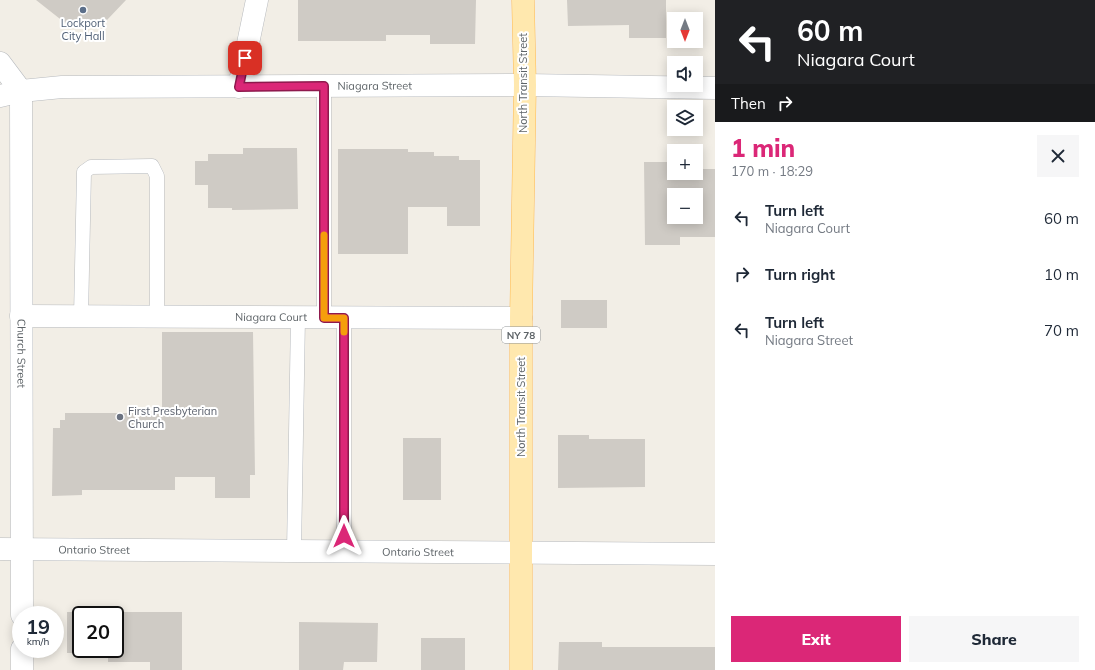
<!DOCTYPE html>
<meta charset="utf-8">
<style>
:root{--surface:#fff;--page:#f6f6f7;--text:#1f2937;--muted:#747a83;--accent:#db2777}
body{margin:0;font-family:Mulish,sans-serif;background:var(--page);color:var(--text);height:100vh;display:flex;flex-direction:column;font-size:15px;white-space:nowrap}
*{box-sizing:border-box;margin:0}
p{font-size:13px;color:var(--muted)}
.icon{flex:none;width:22px;height:22px;fill:none;stroke:currentColor;stroke-width:2;stroke-linecap:round;stroke-linejoin:round}
.map{position:relative;flex:1;overflow:hidden}
.sheet{display:flex;flex-direction:column;background:var(--surface);width:380px}
.sheet>*{flex:none}
.hud{background:#202124;color:#fff;overflow:hidden}
.needle{width:26px;rotate:180deg}
.controls{position:absolute;left:667px;top:12px;display:grid;gap:8px}
.controls a{display:grid;place-items:center;width:36px;height:36px;border-radius:0px;background:var(--surface);box-shadow:0 2px 10px #0003;font-size:20px}
.speed{position:absolute;left:12px;top:606px;display:flex;gap:8px;font-size:20px;font-weight:700;text-align:center}
.speed>*{display:grid;place-content:center;width:52px;height:52px;border-radius:50%;background:var(--surface);box-shadow:0 2px 10px #0003;line-height:1}
.speed small{font-size:10px;font-weight:400}
.speed .limit{border:2px solid #111;border-radius:6px;background:#fff;color:#111}
.pin{position:absolute;display:grid;place-items:center;width:34px;height:34px;color:#fff;margin:-17px;border-radius:8px;box-shadow:0 2px 6px #0006}
.me{position:absolute;width:44px;margin:-22px;rotate:0deg;stroke-linejoin:round;filter:drop-shadow(0 0 3px #0008)}
.turn{display:flex;align-items:center;gap:14px;height:84px;padding:0 16px;font-size:18px}
.turn .icon{width:52px;height:52px;stroke-width:2.5}
.turn b{display:block;font-size:28px;line-height:34px}
.then{display:flex;align-items:center;height:38px;padding:0 16px;background:#0003;gap:8px;font-size:15px}
.round{display:grid;place-items:center;flex:none;width:42px;height:42px;border-radius:0px;background:var(--page)}
.head{display:flex;align-items:center;justify-content:space-between;height:68px;padding:0 16px}
h1{font-size:24px;font-weight:800;line-height:30px;color:var(--accent)}
.primary-button{display:flex;gap:8px;margin-top:auto;padding:8px 16px}
.primary-button a{flex:1;height:46px;border-radius:0px;background:var(--accent);color:#fff;font-size:16px;font-weight:800;line-height:46px;text-align:center}
.primary-button a+a{background:var(--page);color:var(--text)}
ul{padding:0;list-style:none}
li{display:flex;align-items:center;gap:12px;height:56px;padding:0 16px}
li div{flex:1}
li b{display:block;font-size:15px}
li em{font-style:normal}
main{display:flex;flex:1;min-height:0}
.map>svg:first-child{display:block}
</style>
<main>
<div class="map">
<svg width="715" height="670" viewBox="0 0 715 670">
<rect width="100%" height="100%" fill="#f2eee6"/>
<path fill="#cfcbc5" fill-rule="evenodd" d="M 36,0 L 126,0 L 107,20 L 69,26 Z
M 298,0 L 476,0 L 475,44 L 430,44 L 430,35 L 386,35 L 386,41 L 298,41 Z
M 567,0 L 666,0 L 666,38 L 629,38 L 629,25 L 568,26 Z
M 243,148 L 297,148 L 298,209 L 232,210 L 232,208 L 208,208 L 208,185 L 195,185 L 195,161 L 208,161 L 208,154 L 243,154 Z
M 338,149 L 408,149 L 408,152 L 434,152 L 434,156 L 459,156 L 459,160 L 480,160 L 480,226 L 447,226 L 447,207 L 408,207 L 408,254 L 338,254 Z
M 644,162 L 674,162 L 674,173 L 696,173 L 696,169 L 715,169 L 715,237 L 680,237 L 680,245 L 645,245 ZM 674,195 L 696,195 L 696,217 L 674,217 Z
M 561,300 L 607,300 L 607,328 L 561,328 Z
M 162,332 L 253,332 L 255,475 L 250,475 L 250,498 L 215,498 L 215,477 L 175,477 L 175,490 L 82,490 L 82,495 L 52,496 L 53,428 L 60,428 L 60,420 L 65,420 L 65,413 L 162,413 Z
M 558,435 L 589,435 L 589,439 L 645,439 L 645,487 L 558,488 Z
M 403,438 L 441,438 L 441,500 L 403,500 Z
M 67,612 L 182,612 L 182,670 L 150,670 L 150,662 L 108,662 L 108,653 L 67,653 ZM 81,615 L 115,615 L 115,649 L 81,649 Z
M 299,622 L 378,623 L 377,662 L 344,662 L 343,670 L 299,670 Z
M 421,638 L 465,638 L 465,670 L 421,670 Z
M 559,642 L 602,642 L 602,647 L 715,647 L 715,670 L 558,670 Z"/>
<g fill="none" stroke-linecap="round" stroke-linejoin="round">
<g stroke="#b7babe" stroke-width="15">
<path id="service" d="M 81,317 L 84,172 L 91,167 L 152,166 L 157,176 L 157,317
M 324,317 L 324,86
M 344,317 L 344,551
M 294,551 L 298,317"/>
</g>
<g stroke="#b7babe" stroke-width="23">
<g id="minor">
<path d="M 239,87 L 257,0"/>
<path id="s1" d="M 0,96 L 21,91 L 22,615"/>
<path id="s2" d="M 21,316 L 521,318"/>
<path id="s3" d="M 0,549 L 715,554"/>
<path d="M 22,670 L 22,649"/>
</g>
</g>
<g stroke="#b7babe" stroke-width="23">
<g id="tertiary">
<path id="s4" d="M 0,63 L 21,91 L 62,87 L 525,85 L 715,88"/>
</g>
</g>
<g stroke="#ffba52" stroke-width="23">
<path id="primary" d="M 521,670 L 521,318 L 525,85 L 523,0"/>
</g>
<use href="#service" stroke="#fff" stroke-width="14"/>
<use href="#minor" stroke="#fff" stroke-width="22"/>
<use href="#tertiary" stroke="#fff" stroke-width="22"/>
<use href="#primary" stroke="#ffe8ae" stroke-width="22"/>
</g>
<g fill="none" stroke-linecap="round" stroke-linejoin="round">
<g stroke="#8e194d" stroke-width="10">
<path id="route" d="M 245,58 L 239,87 L 324,86 L 324,318 L 344,318 L 344,536"/>
</g>
<use href="#route" stroke="#db2777" stroke-width="7"/>
<path stroke="#f59e0b" stroke-width="7" d="M 324,235 L 324,318 L 344,318 L 344,332"/>
</g>
<circle fill="#5c6f8a" stroke="#fff" stroke-width="1.5" cx="83" cy="10" r="4"/>
<circle fill="#6b7280" stroke="#fff" stroke-width="1.5" cx="120" cy="417" r="4"/>
<g text-anchor="middle" dominant-baseline="central" stroke-width="4" stroke-linejoin="round" paint-order="stroke">
<rect fill="#fff" stroke="#8e9295" stroke-width="1" x="502" y="327" width="38" height="16" rx="3"/>
<g font-size="10" font-weight="bold" fill="#5e6468">
<text x="521" y="335">NY 78</text>
</g>
<g font-size="11" fill="#4e5e75" stroke="#fff">
<text x="83" y="23">Lockport<tspan x="83" dy="13">City Hall</tspan></text>
</g>
<g font-size="11" fill="#5e6468" stroke="#fff">
<text transform="translate(523 83) rotate(-90)">North Transit Street</text>
<text stroke="none"><textPath href="#s4" startOffset="389">Niagara Street</textPath></text>
<text stroke="none"><textPath href="#s2" startOffset="250">Niagara Court</textPath></text>
<text stroke="none"><textPath href="#s1" startOffset="284">Church Street</textPath></text>
<text transform="translate(521 407) rotate(-90)">North Transit Street</text>
<text stroke="none"><textPath href="#s3" startOffset="94">Ontario Street</textPath></text>
<text stroke="none"><textPath href="#s3" startOffset="418">Ontario Street</textPath></text>
</g>
<g font-size="11" fill="#5b616d" stroke="#fff" text-anchor="start">
<text x="128" y="411">First Presbyterian<tspan x="128" dy="13">Church</tspan></text>
</g>
</g>
</svg>
<div class="controls">
<a><svg class="needle" viewBox="-14 -14 28 28"><path d="M0-13l5 13h-10z" fill="#e53935"/><path d="M0 13l5-13h-10z" fill="#747a83"/></svg></a>
<a><svg class="icon" aria-label="sound" viewBox="0 0 24 24"><path d="M4 9h4l5-4v14l-5-4H4zM17 9q2 3 0 6"/></svg></a>
<a><svg class="icon" aria-label="layers" viewBox="0 0 24 24"><path d="M12 4l9 5-9 5-9-5zM3 14l9 5 9-5"/></svg></a>
<a>+</a>
<a>−</a>
</div>
<div class="speed"><div>19<small>km/h</small></div><div class="limit">20</div></div>
<div class="pin" style="left:245px;top:58px;background:#d93025"><svg class="icon" aria-label="arrive" viewBox="0 0 24 24"><path d="M6 21V4h12l-3 4 3 4H6"/></svg></div>
<svg class="me" style="left:344px;top:536px" viewBox="-20 -20 40 40"><path d="M0-17L14 15 0 8-14 15z" fill="#db2777" stroke="#fff" stroke-width="4"/></svg>
</div>
<section class="sheet">
<div class="hud">
<div class="turn"><svg class="icon" aria-label="left" viewBox="0 0 24 24"><path d="M17 20v-9H6M10 6l-5 5 5 5"/></svg><div><b>60 m</b>Niagara Court</div></div>
<div class="then">Then<svg class="icon" aria-label="right" viewBox="0 0 24 24"><path d="M7 20v-9h11M14 6l5 5-5 5"/></svg></div>
</div>
<div class="head"><div><h1>1 min</h1><p>170 m · 18:29</p></div><a class="round"><svg class="icon" aria-label="close" viewBox="0 0 24 24"><path d="M6 6l12 12M18 6L6 18"/></svg></a></div>
<ul>
<li><svg class="icon" aria-label="left" viewBox="0 0 24 24"><path d="M17 20v-9H6M10 6l-5 5 5 5"/></svg><div><b>Turn left</b><p>Niagara Court</p></div><em>60 m</em></li>
<li><svg class="icon" aria-label="right" viewBox="0 0 24 24"><path d="M7 20v-9h11M14 6l5 5-5 5"/></svg><div><b>Turn right</b></div><em>10 m</em></li>
<li><svg class="icon" aria-label="left" viewBox="0 0 24 24"><path d="M17 20v-9H6M10 6l-5 5 5 5"/></svg><div><b>Turn left</b><p>Niagara Street</p></div><em>70 m</em></li>
</ul>
<div class="primary-button"><a>Exit</a><a>Share</a></div>
</section>
</main>
